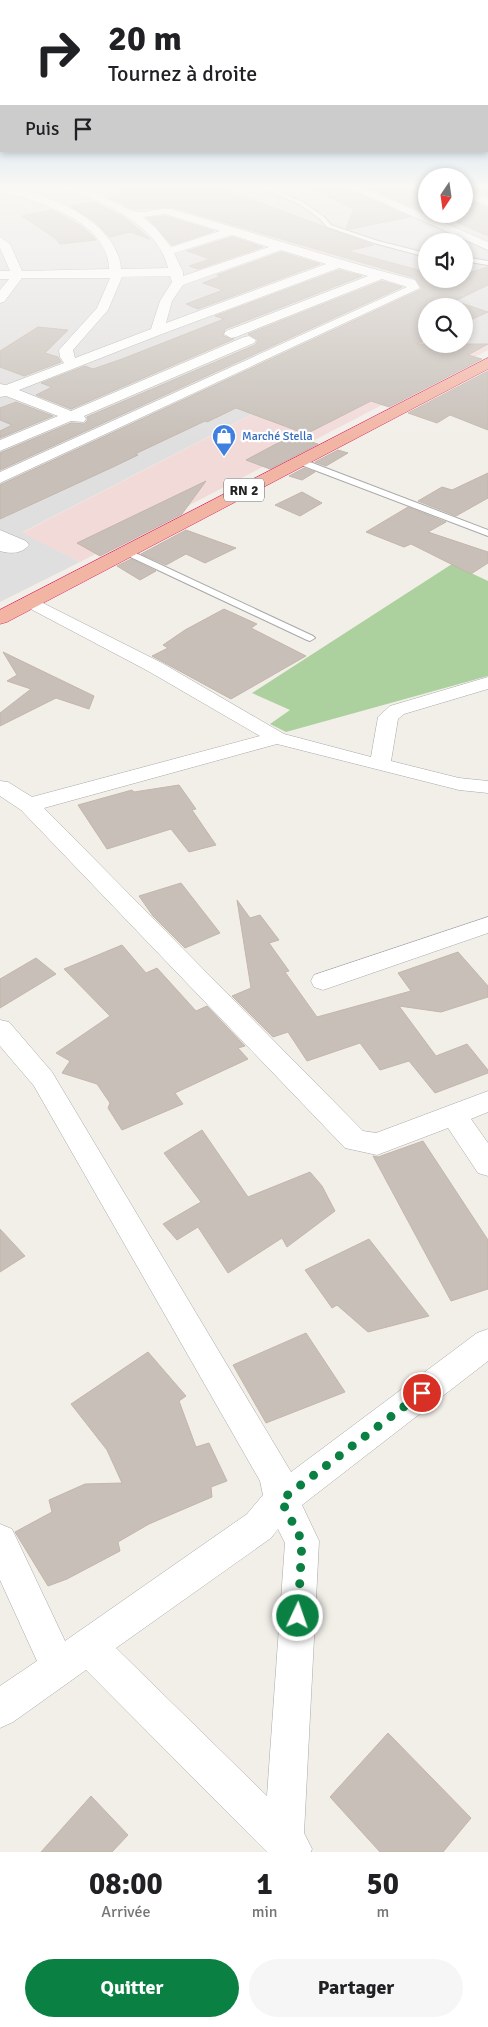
<!DOCTYPE html>
<html lang="fr">
<meta charset="utf-8">
<style>
:root{--surface:#fff;--page:#f6f6f6;--text:#202124;--muted:#757577;--accent:#0b8043}
body{margin:0;font-family:Signika,sans-serif;background:var(--page);color:var(--text);height:100vh;display:flex;flex-direction:column;font-size:19px;white-space:nowrap}
*{box-sizing:border-box;margin:0}
p{font-size:16px;color:var(--muted)}
.icon{flex:none;width:28px;height:28px;fill:none;stroke:currentColor;stroke-width:2;stroke-linecap:round;stroke-linejoin:round}
.map{position:relative;height:1852px;overflow:hidden}
.drawer{display:flex;flex-direction:column;background:var(--surface);flex:1}
.drawer>*{flex:none}
.banner{position:absolute;left:0px;top:0px;width:489px;height:152px;box-shadow:0 2px 8px #0003;background:#fff;color:var(--text);overflow:hidden}
.needle{width:32px;rotate:193deg}
.controls{position:absolute;left:418px;top:168px;display:grid;gap:10px}
.controls a{display:grid;place-items:center;width:55px;height:55px;border-radius:50%;background:var(--surface);box-shadow:0 2px 8px #0003;font-size:25px}
.pin{position:absolute;display:grid;place-items:center;width:42px;height:42px;color:#fff;margin:-21px;border:2px solid #fff;border-radius:50%;box-shadow:0 1px 5px #0007}
.me{position:absolute;width:55px;margin:-28px;rotate:3deg;stroke-linejoin:round;filter:drop-shadow(0 0 4px #0008)}
.turn{display:flex;align-items:center;gap:18px;height:105px;padding:0 25px;font-size:22px}
.turn .icon{width:65px;height:65px;stroke-width:2.5}
.turn b{display:block;font-size:35px;line-height:42px}
.then{display:flex;align-items:center;height:48px;padding:0 25px;background:#0003;gap:10px;font-size:19px}
.eta{display:flex;justify-content:space-evenly;align-items:center;height:85px;text-align:center}
.eta b{font-size:30px;font-weight:700;line-height:35px}
.button{display:flex;gap:10px;margin-top:auto;padding:10px 25px}
.button a{flex:1;height:58px;border-radius:30px;background:var(--accent);color:#fff;font-size:20px;font-weight:700;line-height:58px;text-align:center}
.button a+a{background:var(--page);color:var(--text)}
.map>svg:first-child{display:block}
</style>
<div class="map">
<svg width="488" height="1852" viewBox="0 0 488 1852">
<rect width="100%" height="100%" fill="#f2efe9"/>
<path fill="#e0dfdf" fill-rule="evenodd" d="M 0,185 L 426,185 L 426,214 L 464,214 L 464,185 L 488,185 L 488,347 L 464,340 L 464,306 L 426,306 L 426,328 L 422,327 L 23,532 L 80,562 L 0,602 ZM 426,241 L 464,241 L 464,279 L 426,279 Z"/>
<path fill="#f2dad9" d="M 422,327 L 426,328 L 426,344 L 464,344 L 464,340 L 488,347 L 488,350 L 80,562 L 22,533 Z"/>
<path fill="#add19e" d="M 452,564 L 488,581 L 488,676 L 286,732 L 270,724 L 290,710 L 252,693 Z"/>
<path fill="#c7bfb8" stroke="#c4b6ab" d="M 120,185 L 213,185 L 373,245 L 348,251 L 426,272 L 426,279 L 464,279 L 464,274 L 488,267 L 488,285 L 455,301 L 488,312 L 464,323 L 464,306 L 426,306 L 426,340 L 417,344 L 488,344 L 468,355 L 482,359 L 389,407 L 371,401 L 306,434 L 236,408 L 207,422 L 205,421 L 135,454 L 138,455 L 113,467 L 0,519 L 0,485 L 422,289 L 415,278 L 172,207 L 134,209 L 110,198 L 129,194 L 119,192 Z
M 305,185 L 341,185 L 410,217 L 350,229 L 346,228 L 354,209 Z
M 362,185 L 426,185 L 426,213 Z
M 464,185 L 488,185 L 488,197 L 464,187 Z
M 464,198 L 488,208 L 488,236 L 448,218 L 441,219 L 428,214 L 464,214 Z
M 93,202 L 124,217 L 150,239 L 130,232 L 110,237 L 94,221 L 70,206 Z
M 52,210 L 83,227 L 96,240 L 60,244 L 55,238 L 22,216 Z
M 165,216 L 214,231 L 172,245 L 147,218 Z
M 232,237 L 263,247 L 198,269 L 189,266 L 210,259 L 187,251 Z
M 281,252 L 320,264 L 198,309 L 186,304 L 223,290 L 203,283 L 221,276 L 217,275 Z
M 339,270 L 362,276 L 225,329 L 223,336 L 234,339 L 71,409 L 36,395 L 52,387 L 41,383 L 85,366 L 93,369 L 122,359 L 224,319 L 215,316 Z
M 382,281 L 402,287 L 0,470 L 0,453 L 71,423 L 84,424 L 88,420 L 87,417 L 255,345 L 258,340 L 248,334 Z
M 38,327 L 68,330 L 45,353 L 58,357 L 61,362 L 24,376 L 0,367 L 0,351 Z
M 488,371 L 488,430 L 450,415 L 437,423 L 408,413 Z
M 16,402 L 53,416 L 0,438 L 0,431 L 12,425 L 0,420 L 0,408 Z
M 291,436 L 318,444 L 270,469 L 246,460 Z
M 338,450 L 348,453 L 326,466 L 315,462 Z
M 304,468 L 315,472 L 302,480 L 289,476 Z
M 488,473 L 488,498 L 456,516 L 418,501 L 442,487 L 452,490 Z
M 206,481 L 182,514 L 100,556 L 77,543 Z
M 302,492 L 322,503 L 300,516 L 275,505 Z
M 408,507 L 446,522 L 428,532 L 488,552 L 488,563 L 471,574 L 411,544 L 404,547 L 366,532 Z
M 186,530 L 236,548 L 205,563 L 186,554 L 166,565 L 141,554 Z
M 131,559 L 156,571 L 140,580 L 117,566 Z
M 224,609 L 257,624 L 251,628 L 306,656 L 231,699 L 152,656 L 168,648 L 163,645 L 185,630 Z
M 3,652 L 94,696 L 89,709 L 56,698 L 0,726 L 0,713 L 31,689 L 7,681 L 17,675 Z
M 179,785 L 196,809 L 192,810 L 216,845 L 189,852 L 171,829 L 107,849 L 78,805 L 132,790 L 134,792 Z
M 181,883 L 220,933 L 185,948 L 153,916 L 139,896 Z
M 237,900 L 250,918 L 260,915 L 279,940 L 269,943 L 289,971 L 285,972 L 317,1017 L 411,991 L 398,973 L 458,952 L 488,986 L 488,997 L 441,1012 L 399,1006 L 436,1056 L 467,1044 L 488,1070 L 488,1073 L 435,1093 L 409,1061 L 380,1070 L 360,1043 L 307,1061 L 288,1032 L 273,1037 L 232,996 L 251,988 Z
M 122,945 L 146,973 L 157,968 L 196,1011 L 207,1006 L 245,1046 L 238,1048 L 248,1059 L 175,1093 L 183,1104 L 122,1130 L 108,1108 L 110,1103 L 97,1084 L 62,1073 L 70,1061 L 56,1053 L 110,1016 L 64,969 Z
M 36,958 L 56,974 L 0,1008 L 0,979 Z
M 202,1130 L 248,1197 L 310,1172 L 322,1186 L 335,1211 L 287,1247 L 282,1238 L 228,1273 L 198,1227 L 177,1240 L 163,1224 L 201,1202 L 164,1153 Z
M 423,1141 L 488,1240 L 488,1289 L 451,1301 L 373,1156 L 378,1157 Z
M 0,1229 L 25,1256 L 0,1272 Z
M 369,1239 L 429,1316 L 368,1332 L 337,1305 L 332,1308 L 305,1270 Z
M 306,1333 L 345,1392 L 266,1423 L 233,1365 Z
M 148,1352 L 186,1396 L 179,1401 L 196,1447 L 209,1443 L 227,1481 L 211,1487 L 212,1497 L 149,1524 L 118,1542 L 120,1551 L 67,1579 L 48,1586 L 15,1532 L 52,1512 L 49,1500 L 85,1484 L 122,1483 L 107,1450 L 71,1404 Z
M 388,1733 L 471,1818 L 443,1852 L 380,1852 L 330,1797 Z
M 91,1796 L 128,1835 L 112,1852 L 41,1852 Z"/>
<g fill="none" stroke-linecap="round" stroke-linejoin="round">
<g stroke="#a9a9a9" stroke-width="2">
<path id="service" d="M 254,185 L 262,185 L 303,202 L 324,217 L 331,225 L 378,241 L 426,253 L 426,257 L 374,243 L 327,227 L 320,219 L 299,204 Z
M 464,257 L 488,261 L 488,265 L 464,261 Z
M 296,459 L 302,459 L 488,530 L 488,536 L 296,463 Z
M 127,549 L 313,636 L 315,638 L 310,641 L 307,640 L 124,554 L 122,552 Z"/>
</g>
<g stroke="#a9a9a9" stroke-width="1">
<path id="minor" d="M 0,185 C 43,191 118,220 121,269 L 168,268 C 159,231 121,210 87,197 C 79,193 66,191 59,185 C 92,185 105,200 133,211 C 144,215 159,206 171,209 C 253,232 333,259 415,280 L 420,288 L 0,483 L 0,472 L 407,287 L 382,279 L 236,337 L 231,338 L 224,334 L 226,331 L 368,276 L 339,268 L 162,334 L 19,390 L 71,411 L 244,337 L 249,336 L 256,340 L 254,343 L 84,416 L 86,419 L 84,422 L 71,421 L 0,451 L 0,440 L 58,416 L 6,396 L 0,397 L 0,384 L 6,385 L 64,363 L 60,357 L 59,350 L 97,308 L 110,278 L 22,278 L 4,302 L 0,303 L 0,290 L 9,279 L 0,279 L 0,271 L 10,271 L 0,248 L 0,237 L 10,244 L 22,271 L 109,269 C 107,219 40,203 0,191 ZM 165,214 L 220,231 L 171,247 L 156,228 L 143,217 ZM 232,235 L 269,247 L 183,276 L 183,272 L 174,253 ZM 281,250 L 326,264 L 166,323 L 172,301 L 183,285 ZM 170,276 L 172,282 L 160,301 L 151,329 L 75,358 L 73,350 L 108,310 L 122,277 Z
M 343,185 L 357,185 L 488,242 L 488,250 Z
M 464,189 L 488,199 L 488,206 L 464,196 Z
M 0,530 L 26,541 L 29,545 C 22,554 10,554 0,551 Z
M 31,597 L 162,663 L 284,734 L 371,757 L 378,717 L 390,706 L 488,677 L 488,689 L 404,714 L 398,719 L 391,761 L 459,778 L 488,781 L 488,793 L 459,790 L 277,744 L 44,808 L 363,1131 L 376,1133 L 488,1091 L 488,1112 L 471,1119 L 488,1143 L 488,1176 L 478,1173 L 448,1128 L 377,1155 L 345,1148 L 21,810 L 0,796 L 0,781 L 8,782 L 32,797 L 260,736 L 148,671 L 25,606 L 22,602 L 25,598 Z
M 488,917 L 488,933 L 323,990 L 314,987 L 311,981 L 314,975 Z
M 0,1020 L 9,1022 L 52,1072 L 291,1472 L 477,1333 L 488,1329 L 488,1361 L 302,1505 L 319,1541 L 304,1833 L 312,1849 L 311,1852 L 267,1852 L 86,1670 L 13,1722 L 0,1728 L 0,1686 L 37,1661 L 0,1580 L 0,1524 L 12,1529 L 65,1641 L 247,1514 L 263,1495 L 260,1481 L 34,1086 L 0,1046 ZM 278,1529 L 285,1543 L 267,1796 L 116,1648 L 271,1538 Z"/>
</g>
<g stroke="#dc2a67" stroke-width="1">
<path id="trunk" d="M 488,358 L 488,369 L 7,622 L 0,624 L 0,610 Z"/>
</g>
<use href="#service" fill="#fff" fill-rule="evenodd"/>
<use href="#minor" fill="#fff" fill-rule="evenodd"/>
<use href="#trunk" fill="#f2b4a3" fill-rule="evenodd"/>
</g>
<linearGradient id="sky" x2="0" y2="1"><stop stop-color="#8fc0e4"/><stop offset="0.42" stop-color="#f9f8f5"/><stop offset="1" stop-color="#f9f8f5" stop-opacity="0"/></linearGradient>
<rect width="488" height="444" fill="url(#sky)"/>
<g fill="none" stroke-linecap="round" stroke-linejoin="round">
<path stroke="#0b8043" stroke-width="9" stroke-dasharray="0 16.2" d="M 298,1616 L 302,1541 L 281,1500 L 422,1393"/>
</g>
<defs>
<g id="shop-pin" transform="scale(1.25)"><path d="M0 17L-7.5 6A9.5 9.5 0 1 1 7.5 6Z" fill="#3f7fe0" stroke="#fff"/><path d="M-5-2.5h2.3a2.7 3.5 0 0 1 5.4 0H5L5.5 6h-11ZM-1.5-2.5h3a1.5 2.3 0 0 0-3 0Z" fill="#fff"/></g>
</defs>
<g fill-rule="evenodd">
<use href="#shop-pin" x="224" y="436"/>
</g>
<g text-anchor="middle" dominant-baseline="central" stroke-width="4.5" stroke-linejoin="round" paint-order="stroke">
<g font-size="12" fill="#366cbe" stroke="#fff" text-anchor="start">
<text x="242" y="436">Marché Stella</text>
</g>
<rect fill="#fff" stroke="#646464" stroke-width="1" x="224" y="478.5" width="40" height="23" rx="4"/>
<g font-size="14" font-weight="bold" fill="#222">
<text x="244" y="490">RN 2</text>
</g>
</g>
</svg>
<div class="controls">
<a><svg class="needle" viewBox="-14 -14 28 28"><path d="M0-13l5 13h-10z" fill="#e53935"/><path d="M0 13l5-13h-10z" fill="#757577"/></svg></a>
<a><svg class="icon" aria-label="sound" viewBox="0 0 24 24"><path d="M4 9h4l5-4v14l-5-4H4zM17 9q2 3 0 6"/></svg></a>
<a><svg class="icon" aria-label="search" viewBox="0 0 24 24"><circle cx="10" cy="10" r="6"/><path d="M15 15l6 6"/></svg></a>
</div>
<div class="pin" style="left:422px;top:1393px;background:#d93025"><svg class="icon" aria-label="arrive" viewBox="0 0 24 24"><path d="M6 21V4h12l-3 4 3 4H6"/></svg></div>
<svg class="me" style="left:298px;top:1616px" viewBox="-20 -20 40 40"><circle r="17" fill="#0b8043" stroke="#fff" stroke-width="3"/><path d="M0-11L8 9 0 5-8 9z" fill="#fff"/></svg>
<div class="banner">
<div class="turn"><svg class="icon" aria-label="right" viewBox="0 0 24 24"><path d="M7 20v-9h11M14 6l5 5-5 5"/></svg><div><b>20 m</b>Tournez à droite</div></div>
<div class="then">Puis<svg class="icon" aria-label="arrive" viewBox="0 0 24 24"><path d="M6 21V4h12l-3 4 3 4H6"/></svg></div>
</div>
</div>
<section class="drawer">
<div class="eta">
<div><b>08:00</b><p>Arrivée</p></div>
<div><b>1</b><p>min</p></div>
<div><b>50</b><p>m</p></div>
</div>
<div class="button"><a>Quitter</a><a>Partager</a></div>
</section>
